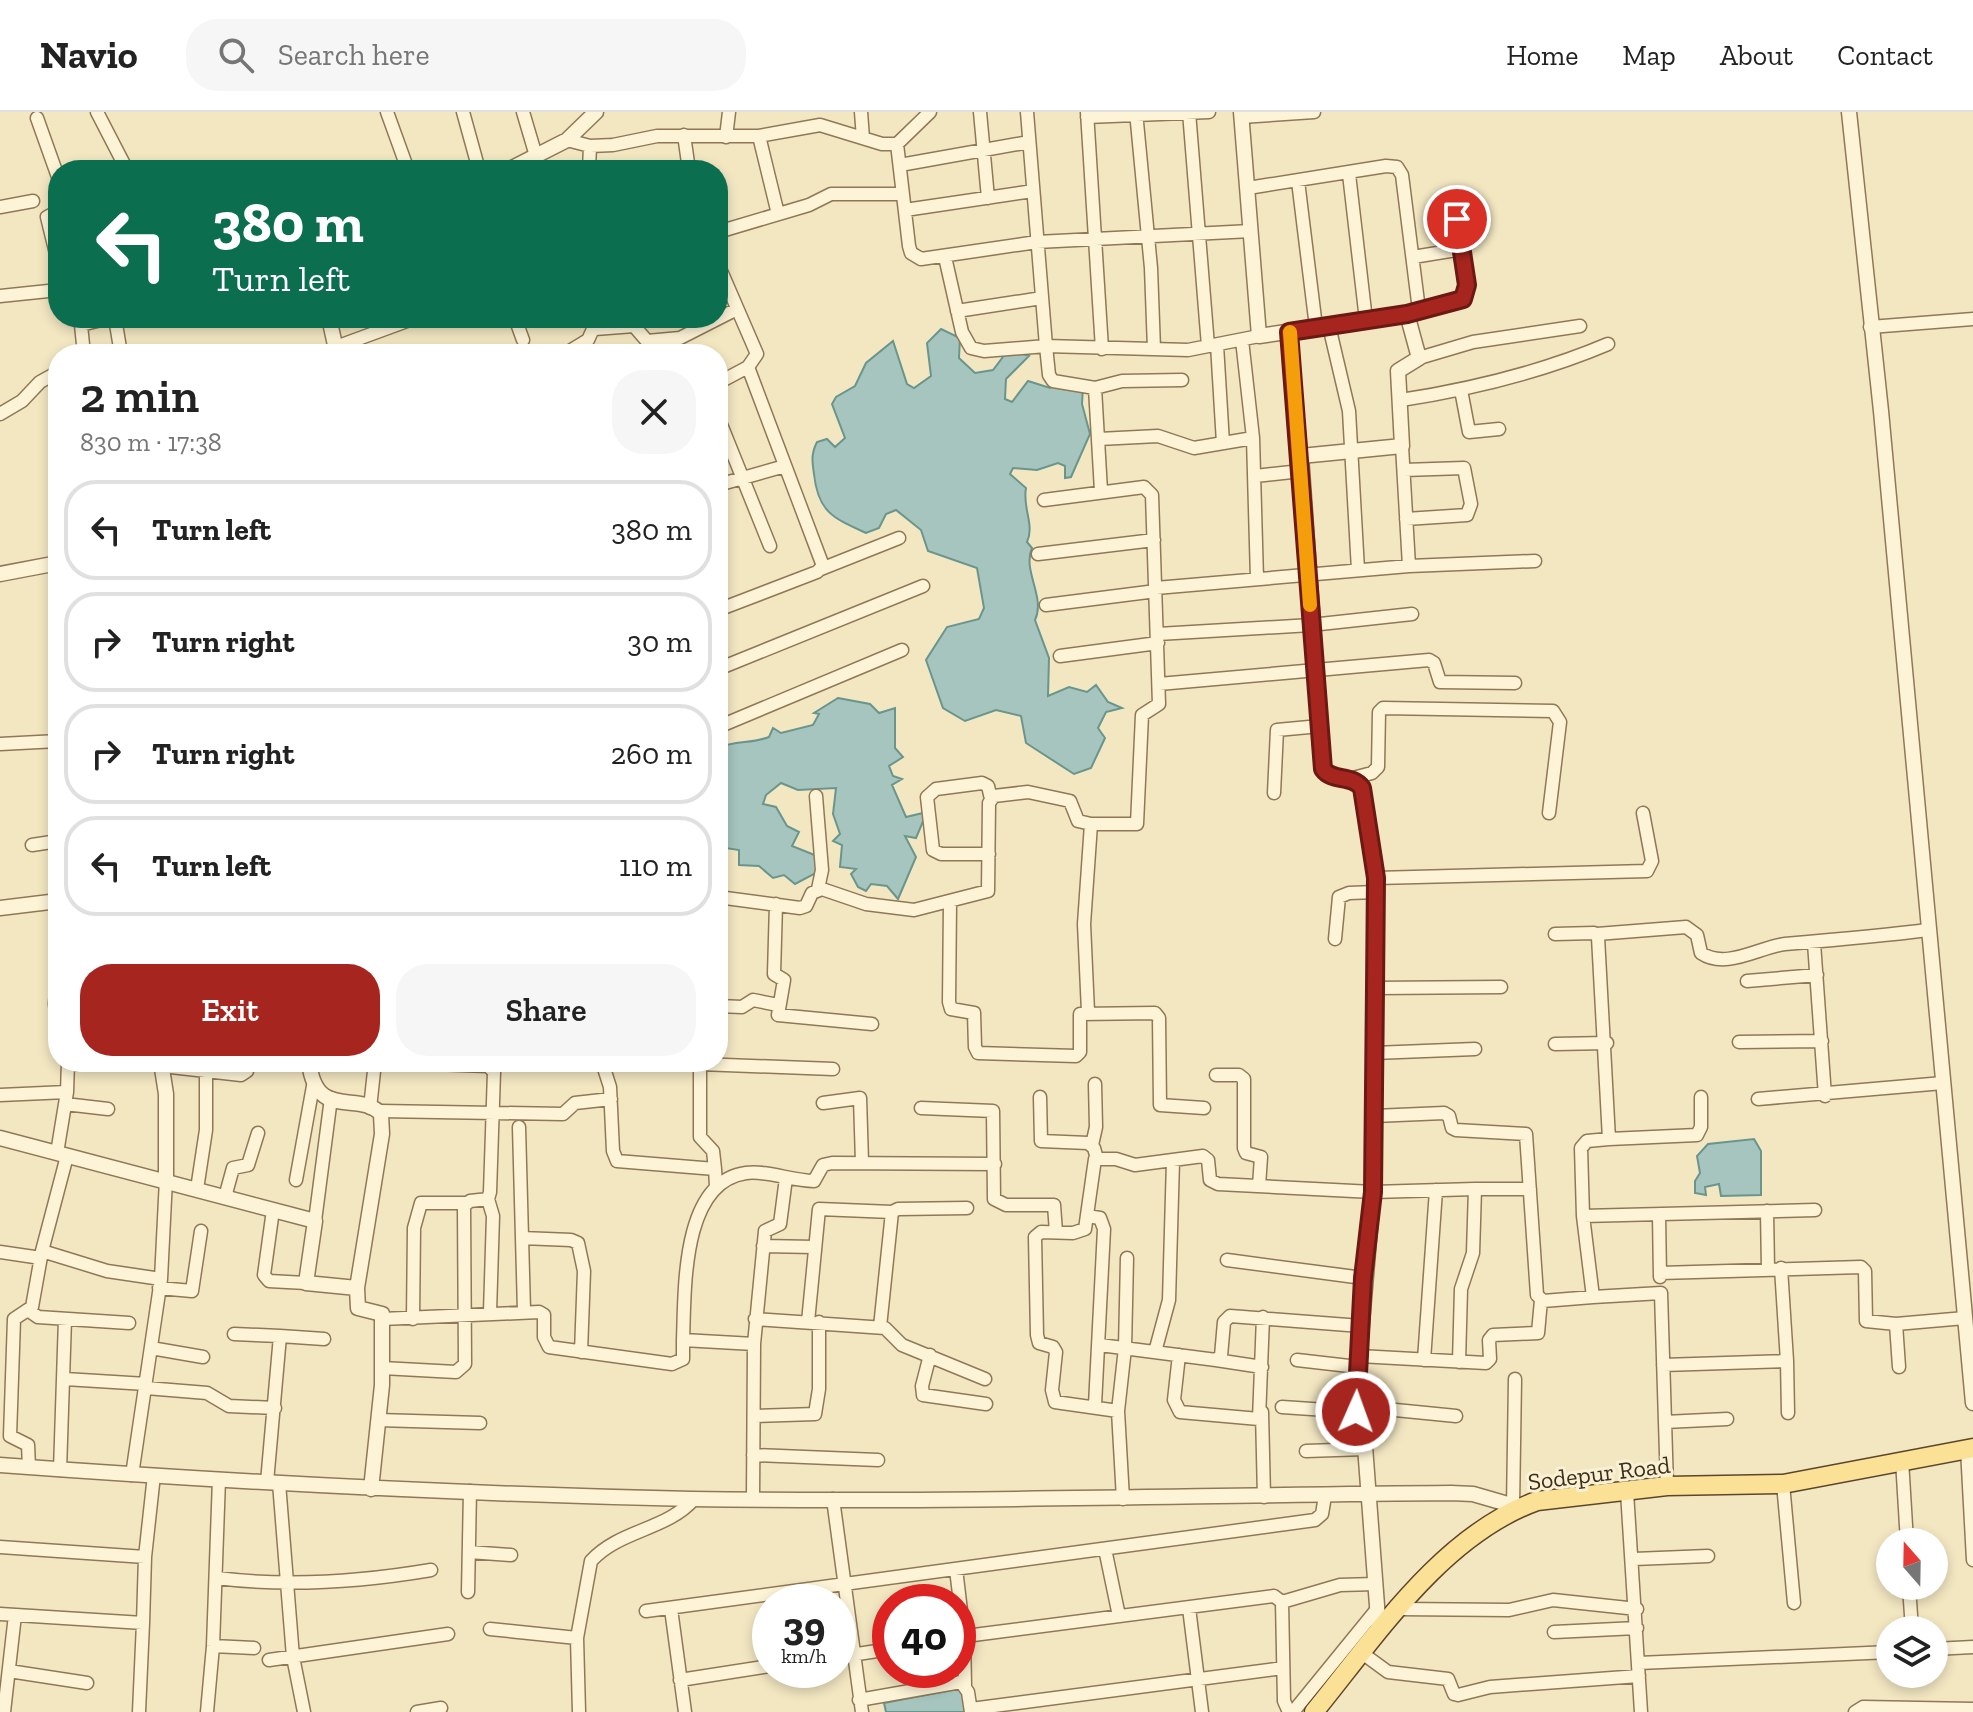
<!DOCTYPE html>
<meta charset="utf-8">
<style>
:root{--surface:#fff;--page:#f6f6f6;--text:#222;--muted:#767676;--line:#e0e0e0;--accent:#a6261f}
body{margin:0;font-family:"Zilla Slab",serif;background:var(--page);color:var(--text);height:100vh;display:flex;flex-direction:column;font-size:30px;white-space:nowrap}
*{box-sizing:border-box;margin:0}
p{font-size:26px;color:var(--muted)}
.icon{flex:none;width:44px;height:44px;fill:none;stroke:currentColor;stroke-width:2;stroke-linecap:round;stroke-linejoin:round}
.map{position:relative;flex:1;overflow:hidden}
.side{position:absolute;left:48px;top:232px;width:680px;height:728px;display:flex;flex-direction:column;background:var(--surface);border-radius:32px;box-shadow:0 4px 12px #0003}
.side>*{flex:none}
.guide{position:absolute;left:48px;top:48px;width:680px;height:168px;border-radius:32px;box-shadow:0 4px 12px #0003;background:#0b6e4f;color:#fff;overflow:hidden}
.needle{width:52px;rotate:340deg}
.buttons{position:absolute;left:1876px;top:1416px;display:grid;gap:16px}
.buttons a{display:grid;place-items:center;width:72px;height:72px;border-radius:50%;background:var(--surface);box-shadow:0 4px 12px #0003;font-size:40px}
.speed{position:absolute;left:752px;top:1472px;display:flex;gap:16px;font-size:40px;font-weight:700;text-align:center}
.speed>*{display:grid;place-content:center;width:104px;height:104px;border-radius:50%;background:var(--surface);box-shadow:0 4px 12px #0003;line-height:1}
.speed small{font-size:20px;font-weight:400}
.speed .limit{border:12px solid #d22;background:#fff;color:#111}
.pin{position:absolute;display:grid;place-items:center;width:68px;height:68px;color:#fff;margin:-34px;border:4px solid #fff;border-radius:50%;box-shadow:0 2px 8px #0007}
.me{position:absolute;width:88px;margin:-44px;rotate:2deg;stroke-linejoin:round;filter:drop-shadow(0 0 6px #0008)}
.turn{display:flex;align-items:center;gap:28px;height:168px;padding:0 32px;font-size:36px}
.turn .icon{width:104px;height:104px;stroke-width:2.5}
.turn b{display:block;font-size:56px;line-height:68px}
.round{display:grid;place-items:center;flex:none;width:84px;height:84px;border-radius:32px;background:var(--page)}
.head{display:flex;align-items:center;justify-content:space-between;height:136px;padding:0 32px}
h1{font-size:48px;font-weight:600;line-height:60px}
.cta{display:flex;gap:16px;margin-top:auto;padding:16px 32px}
.cta a{flex:1;height:92px;border-radius:32px;background:var(--accent);color:#fff;font-size:32px;font-weight:600;line-height:92px;text-align:center}
.cta a+a{background:var(--page);color:var(--text)}
ul{padding:0;list-style:none}
li{display:flex;align-items:center;gap:24px;height:100px;margin:0 16px 12px;padding:0 16px;border:4px solid var(--line);border-radius:32px}
li div{flex:1}
li b{display:block;font-size:30px}
li em{font-style:normal}
header{display:flex;align-items:center;gap:48px;box-sizing:border-box;height:112px;padding:0 40px;background:var(--surface);border-bottom:2px solid var(--line)}
header strong{font-size:38px}
nav{display:flex;gap:44px;margin-inline-start:auto;font-size:28px}
.search{width:560px;height:72px;background:var(--page);display:flex;align-items:center;gap:20px;box-sizing:border-box;padding:0 28px;border-radius:32px;color:var(--muted);font-size:30px}
.map>svg:first-child{display:block}
</style>
<header>
<strong>Navio</strong>
<div class="search"><svg class="icon" aria-label="search" viewBox="0 0 24 24"><circle cx="10" cy="10" r="6"/><path d="M15 15l6 6"/></svg>Search here</div>
<nav><a>Home</a><a>Map</a><a>About</a><a>Contact</a></nav>
</header>
<div class="map">
<svg width="1973" height="1600" viewBox="0 0 1973 1600">
<rect width="100%" height="100%" fill="#f3e7c2"/>
<path fill="#a5c5be" stroke="#6a958d" stroke-width="2" d="M 941,217 L 960,226 L 959,246 L 975,261 L 993,258 L 1009,237 L 1029,244 L 1006,267 L 1005,287 L 1012,290 L 1028,269 L 1050,276 L 1059,269 L 1083,274 L 1082,292 L 1090,322 L 1071,365 L 1065,366 L 1065,354 L 1058,351 L 1037,358 L 1013,356 L 1010,362 L 1026,376 C 1022,395 1035,413 1027,430 L 1032,436 C 1022,459 1046,485 1035,508 L 1049,546 L 1048,584 L 1069,575 L 1087,580 L 1096,573 L 1108,590 L 1122,596 L 1106,600 L 1098,616 L 1105,626 L 1091,656 L 1074,662 L 1026,631 L 1021,604 L 996,598 L 965,609 L 943,596 L 926,548 L 947,515 L 979,507 L 984,496 L 977,456 L 928,439 L 921,418 L 896,398 L 886,402 L 879,416 L 866,421 C 833,406 818,400 814,362 C 812,349 811,342 817,330 L 827,327 L 835,335 L 845,326 L 832,292 L 836,285 L 855,274 L 866,251 L 893,229 L 907,272 L 914,276 L 931,264 L 927,231 Z
M 838,586 L 870,592 L 879,601 L 895,596 L 895,636 L 903,645 L 889,654 L 893,664 L 902,667 L 892,673 L 906,705 L 927,700 L 916,726 L 905,724 L 916,745 L 898,787 L 887,774 L 871,772 L 866,779 L 858,775 L 851,762 L 856,757 L 840,755 L 842,733 L 833,729 L 840,722 L 833,702 L 836,676 L 798,678 L 781,671 L 766,683 L 763,692 L 776,695 L 787,714 L 799,720 L 792,734 L 817,744 L 816,761 L 795,772 L 784,763 L 773,766 L 759,754 L 739,753 L 739,738 L 719,735 L 718,636 C 735,628 751,632 769,625 L 773,616 L 781,621 L 813,613 L 819,602 L 814,601 Z
M 1754,1027 L 1761,1039 L 1761,1083 L 1721,1084 L 1719,1072 L 1705,1075 L 1706,1083 L 1695,1081 L 1695,1069 L 1700,1061 L 1697,1044 L 1708,1032 Z
M 962,1576 L 965,1600 L 886,1600 L 884,1591 Z"/>
<g fill="none" stroke-linecap="round" stroke-linejoin="round">
<g stroke="#907857" stroke-width="15">
<path id="minor" d="M 97,0 L 127,58
M 387,0 L 408,58
M 463,0 L 479,58
M 523,0 L 536,44
M 861,0 L 863,26
M 980,0 L 988,86
M 1027,0 L 1046,234 L 1188,238 L 1259,224
M 1087,0 L 1102,237
M 1136,0 L 1151,156 L 1154,237
M 1189,0 L 1208,234
M 1087,5 L 1209,0
M 1241,5 L 1314,0
M 37,6 L 58,65
M 684,23 L 689,58
M 759,24 L 778,102
M 726,25 L 729,0
M 567,28 L 590,34 L 613,33 L 657,24 L 759,24 L 820,13 L 882,32 L 897,32 L 930,0
M 897,32 L 909,134 L 911,141 L 921,147 L 1037,130 L 1251,119
M 900,53 L 1029,30
M 589,58 L 590,34
M 1349,62 L 1366,208
M 1298,69 L 1316,215
M 1248,76 L 1386,54 L 1397,55 L 1402,63 L 1419,198
M 0,95 L 33,89
M 905,98 L 1033,79
M 58,99 L 47,105 L 58,150
M 718,120 L 809,93 L 831,82 L 903,82
M 945,145 L 962,220 L 971,236 L 984,239 L 1046,234 L 1049,263 L 1053,269 L 1095,276 L 1101,379
M 1413,145 L 1462,137
M 718,152 L 757,242 L 748,255 L 718,271
M 0,184 L 58,178
M 957,199 L 1042,186
M 1414,200 L 1466,184 L 1457,107
M 77,206 L 81,213 L 109,206
M 115,206 L 121,242
M 515,206 L 523,228
M 81,213 L 84,242
M 1329,214 L 1349,299 L 1358,458
M 1870,215 L 1973,207
M 595,217 L 634,214 L 647,229 L 680,226 L 735,198
M 1289,220 L 1301,344
M 1242,228 L 1253,326 L 1257,467
M 1217,233 L 1223,331
M 336,235 L 415,206
M 565,242 L 588,228 L 598,206
M 1419,246 L 1473,230 L 1580,214
M 1095,276 L 1122,269 L 1182,268
M 1461,278 L 1469,320 L 1499,317
M 1401,288 C 1472,277 1542,260 1608,232
M 0,302 L 22,289 L 40,270 L 58,260
M 718,305 L 770,434
M 1099,327 L 1158,324 L 1194,336 L 1253,326
M 1402,334 L 1409,454
M 1404,358 L 1464,356 L 1471,392 L 1467,403 L 1406,407
M 1255,364 L 1301,359
M 718,373 L 785,354
M 1044,388 L 1144,375 L 1152,383 L 1159,592 L 1142,603 L 1137,712 L 1091,712 L 1084,812 L 1088,900
M 1038,442 L 1154,428
M 821,457 L 899,426
M 1156,476 L 1409,454 L 1535,449
M 1046,493 L 1156,479
M 718,498 L 817,460 L 823,454 L 748,255
M 1158,522 L 1311,513 L 1412,502
M 1060,544 L 1158,531
M 718,557 L 923,474
M 1159,572 L 1429,548 L 1434,551 L 1440,570 L 1515,571
M 718,615 L 902,538
M 0,632 L 58,629
M 1349,667 L 1372,661 L 1378,655 L 1379,600 L 1383,596 L 1553,599 L 1560,610 L 1549,701
M 1274,681 L 1277,618 L 1320,614
M 816,684 L 822,758 L 818,777
M 32,733 L 58,729
M 989,742 L 941,742 L 933,738 L 927,685 L 936,677 L 982,671 L 988,674 L 991,687
M 1376,766 L 1647,759 L 1652,749 L 1643,701
M 718,785 L 800,796 L 806,794 L 812,781 L 822,777 L 866,792 L 914,798 L 988,779 L 989,691 L 994,684 L 1028,680 L 1070,689 L 1078,709 L 1091,712
M 950,791 L 949,890 L 951,897 L 974,901 L 975,935 L 978,941 L 1076,944 L 1080,940 L 1080,902 L 1155,901 L 1159,906 L 1160,993 L 1204,996
M 776,792 L 774,862 L 784,868 L 778,903 L 872,912
M 1555,822 L 1594,821 L 1598,825 L 1609,1027 L 1587,1029 L 1581,1036 L 1583,1104 L 1593,1185 L 1661,1181 L 1667,1374
M 1597,822 L 1686,815 L 1697,823 L 1701,841 C 1726,858 1759,835 1785,832 C 1833,828 1881,824 1928,818
M 1335,827 L 1339,785 L 1349,781 L 1376,780
M 1814,831 L 1825,984
M 58,855 L 55,892 L 58,916
M 1747,869 L 1817,863
M 1375,876 L 1501,875
M 718,894 L 742,895 L 753,888 L 778,893
M 1739,930 L 1822,929
M 1555,932 L 1607,931
M 1374,941 L 1475,937
M 378,950 L 488,954 L 494,960 L 490,1080 L 488,1087 L 470,1089 L 464,1094 L 465,1252 L 456,1260 L 382,1256
M 602,950 L 610,975 L 613,1039 L 617,1049 L 715,1057 L 716,1074
M 700,950 L 700,1025 L 713,1039 L 715,1057
M 700,952 L 833,957
M 68,953 L 96,950
M 162,954 L 241,963 L 247,959 L 247,950
M 1216,963 L 1239,963 L 1244,967 L 1244,1036 L 1246,1041 L 1261,1045 L 1259,1074
M 0,983 L 67,980
M 1040,985 L 1041,1029 L 1088,1031 L 1094,1036 L 1097,1047
M 1758,987 L 1943,971
M 823,991 L 860,986 L 862,1050
M 65,992 L 108,997
M 370,996 L 375,950
M 921,996 L 993,999 L 994,1087 L 1006,1093 L 1054,1093 L 1056,1120
M 380,999 L 563,1002 L 575,991 L 611,987
M 1374,1004 L 1444,1001 L 1449,1004 L 1452,1016 L 1456,1018 L 1526,1022 L 1537,1183 L 1543,1189 L 1593,1185
M 519,1015 L 524,1199
M 1609,1027 L 1697,1023 L 1701,1015 L 1701,985
M 1092,1033 L 1096,1015 L 1095,972
M 57,1041 L 67,980 L 68,950
M 67,1044 L 42,1139 L 107,1159 L 161,1167 L 166,1067
M 296,1068 L 313,974
M 197,1077 L 206,1018 L 206,950
M 1475,1077 L 1530,1077
M 225,1085 L 233,1056 L 248,1053 L 258,1021
M 488,1087 L 493,1104 L 490,1200
M 273,1098 L 264,1163 L 269,1169 L 306,1171
M 1767,1099 L 1768,1157
M 1659,1103 L 1660,1165
M 1087,1104 L 1100,1106 L 1104,1117 L 1095,1293
M 1583,1104 L 1815,1098
M 315,1109 L 331,986
M 522,1126 L 571,1128 L 578,1131 L 584,1159 L 581,1240
M 763,1134 L 814,1135
M 0,1140 L 41,1146
M 1227,1148 L 1363,1166
M 1781,1156 L 1787,1249
M 1660,1161 L 1861,1155 L 1865,1159 L 1866,1209 L 1896,1212 L 1899,1255
M 159,1176 L 192,1179 L 201,1119
M 28,1198 L 38,1205 L 129,1211
M 382,1207 L 539,1200 L 544,1203 L 544,1225 L 549,1235 L 672,1252 L 683,1247 L 683,1228 L 754,1232 L 753,1386
M 413,1207 L 414,1116 L 421,1091 L 466,1091
M 755,1207 L 885,1216 L 902,1233 L 985,1267
M 808,1210 L 819,1097 L 892,1100
M 1896,1212 L 1965,1206
M 880,1215 L 892,1100 L 898,1097 L 967,1096
M 234,1222 L 280,1224 L 267,1370
M 280,1224 L 324,1227
M 683,1228 C 685,1178 681,1070 746,1061 C 767,1058 792,1069 814,1069 L 823,1053 L 832,1051 L 995,1052
M 754,1232 L 765,1119 L 780,1112 L 786,1066
M 1100,1233 L 1216,1248 L 1221,1244 L 1224,1210 L 1230,1204 L 1361,1214
M 151,1236 L 203,1245
M 1155,1240 L 1169,1188 L 1173,1049
M 930,1243 L 922,1274 L 923,1283 L 986,1292
M 1179,1243 L 1174,1288 L 1180,1300 L 1259,1307 L 1263,1205
M 1359,1244 L 1486,1251 L 1490,1247 L 1489,1228 L 1493,1223 L 1538,1221 L 1541,1188
M 1216,1248 L 1262,1255
M 1297,1248 L 1358,1255
M 1424,1248 L 1436,1078
M 1663,1253 L 1787,1249 L 1788,1301
M 65,1267 L 146,1272
M 146,1276 L 207,1281 L 229,1294 L 275,1296
M 1355,1294 L 1456,1304
M 1282,1295 L 1356,1300
M 1118,1299 L 1125,1236 L 1127,1146
M 1262,1300 L 1264,1385
M 754,1304 L 815,1302 L 819,1277 L 819,1210
M 378,1308 L 480,1311
M 1665,1310 L 1727,1307
M 1967,1337 L 1973,1448
M 1306,1339 L 1365,1337
M 753,1343 L 878,1348
M 1902,1348 L 1907,1430
M 29,1355 L 28,1333 L 10,1324 L 14,1207 L 32,1195 L 42,1139
M 60,1358 L 65,1207
M 132,1363 L 161,1167
M 279,1371 L 293,1545 L 304,1600
M 1783,1372 L 1794,1491
M 1627,1380 L 1641,1600
M 833,1387 L 862,1600
M 1123,1387 L 1118,1299 L 1055,1290 L 1052,1278 L 1056,1240 L 1053,1235 L 1039,1231 L 1037,1223 L 1035,1125 L 1041,1120 L 1073,1121 L 1085,1117 L 1095,1047 L 1116,1047 L 1135,1053 L 1203,1044 L 1208,1048 L 1210,1068 L 1218,1072 L 1373,1080 L 1475,1077 L 1473,1141 L 1461,1177 L 1459,1250
M 1513,1395 L 1515,1267
M 0,1435 L 145,1445
M 1105,1437 L 1119,1504
M 469,1440 L 511,1443
M 1634,1447 L 1708,1444
M 956,1457 L 964,1524 L 965,1574
M 217,1466 C 288,1475 360,1470 431,1458
M 1909,1474 L 1912,1518
M 468,1480 L 470,1379
M 1282,1490 L 1340,1473 L 1375,1472
M 1189,1496 L 1202,1600
M 671,1497 L 685,1600
M 1399,1497 L 1509,1498 L 1553,1488 L 1637,1497
M 646,1499 L 1315,1408 L 1322,1402 L 1325,1384
M 0,1502 L 143,1511 L 139,1600
M 143,1511 L 145,1445 L 154,1363
M 490,1517 L 577,1526
M 1554,1520 L 1637,1516
M 958,1525 L 1274,1484 L 1282,1490 L 1284,1589 L 1289,1600
M 213,1534 L 254,1536
M 1934,1537 L 1973,1535
M 1362,1541 L 1388,1560 L 1448,1567 L 1454,1582 L 1458,1583 L 1490,1575 L 1639,1564
M 838,1545 L 890,1537
M 269,1548 L 448,1522
M 1639,1551 L 1890,1540
M 9,1559 L 87,1571
M 680,1568 L 770,1554
M 859,1588 L 961,1570 L 968,1580 L 971,1600
M 971,1597 L 1283,1556
M 4,1600 L 15,1503
M 207,1600 L 213,1534 L 219,1367
M 417,1600 L 441,1596
M 579,1600 L 577,1526 L 591,1449 C 619,1418 667,1418 694,1387
M 1293,1600 L 1377,1497
M 1855,1600 L 1863,1595 L 1973,1597"/>
</g>
<g stroke="#907857" stroke-width="17">
<path id="tertiary" d="M 1241,0 L 1259,224 L 1407,202 L 1419,246 L 1398,259 L 1402,334 L 1301,344 L 1323,657 C 1332,671 1352,662 1362,676 L 1376,766 L 1373,1080 L 1355,1294 L 1364,1321 L 1379,1520
M 1849,0 L 1881,299 L 1973,1291
M 508,58 L 567,28 L 596,0
M 329,206 L 337,242
M 0,462 L 58,451
M 0,796 L 58,789
M 161,950 L 166,982 L 166,1067
M 309,950 C 316,1010 359,978 381,1002 L 382,1022 L 357,1176
M 0,1026 L 315,1109 L 306,1171 L 357,1176 L 358,1196 L 382,1202 L 382,1273 L 371,1377
M 0,1353 C 230,1370 461,1382 692,1387 C 945,1391 1198,1383 1451,1381 L 1473,1382 L 1518,1395"/>
</g>
<g stroke="#5d452b" stroke-width="21">
<path id="primary" d="M 1314,1600 C 1376,1524 1442,1423 1537,1389 L 1667,1374 L 1783,1372 L 1973,1336"/>
</g>
<use href="#minor" stroke="#fdf4d7" stroke-width="12"/>
<use href="#tertiary" stroke="#fdf4d7" stroke-width="14"/>
<use href="#primary" stroke="#fae196" stroke-width="18"/>
</g>
<g fill="none" stroke-linecap="round" stroke-linejoin="round">
<g stroke="#6c1914" stroke-width="20">
<path id="route" d="M 1356,1300 L 1363,1166 L 1373,1080 L 1375,876 L 1376,766 L 1362,676 C 1352,662 1332,670 1323,657 L 1289,220 L 1407,202 L 1463,187 L 1467,173 L 1457,107"/>
</g>
<use href="#route" stroke="#a6261f" stroke-width="14"/>
<path stroke="#f59e0b" stroke-width="14" d="M 1290,220 L 1310,493"/>
</g>
<g text-anchor="middle" dominant-baseline="central" stroke-width="6" stroke-linejoin="round" paint-order="stroke">
<g font-size="24" fill="#3e2f1d" stroke="#f9f1d3">
<text transform="translate(1599 1361) rotate(-7)">Sodepur Road</text>
</g>
</g>
</svg>
<div class="buttons">
<a><svg class="needle" viewBox="-14 -14 28 28"><path d="M0-13l5 13h-10z" fill="#e53935"/><path d="M0 13l5-13h-10z" fill="#767676"/></svg></a>
<a><svg class="icon" aria-label="layers" viewBox="0 0 24 24"><path d="M12 4l9 5-9 5-9-5zM3 14l9 5 9-5"/></svg></a>
</div>
<div class="speed"><div>39<small>km/h</small></div><div class="limit">40</div></div>
<div class="pin" style="left:1457px;top:107px;background:#d93025"><svg class="icon" aria-label="arrive" viewBox="0 0 24 24"><path d="M6 21V4h12l-3 4 3 4H6"/></svg></div>
<svg class="me" style="left:1356px;top:1300px" viewBox="-20 -20 40 40"><circle r="17" fill="#a6261f" stroke="#fff" stroke-width="3"/><path d="M0-11L8 9 0 5-8 9z" fill="#fff"/></svg>
<div class="guide">
<div class="turn"><svg class="icon" aria-label="left" viewBox="0 0 24 24"><path d="M17 20v-9H6M10 6l-5 5 5 5"/></svg><div><b>380 m</b>Turn left</div></div>
</div>
<section class="side">
<div class="head"><div><h1>2 min</h1><p>830 m · 17:38</p></div><a class="round"><svg class="icon" aria-label="close" viewBox="0 0 24 24"><path d="M6 6l12 12M18 6L6 18"/></svg></a></div>
<ul>
<li><svg class="icon" aria-label="left" viewBox="0 0 24 24"><path d="M17 20v-9H6M10 6l-5 5 5 5"/></svg><div><b>Turn left</b></div><em>380 m</em></li>
<li><svg class="icon" aria-label="right" viewBox="0 0 24 24"><path d="M7 20v-9h11M14 6l5 5-5 5"/></svg><div><b>Turn right</b></div><em>30 m</em></li>
<li><svg class="icon" aria-label="right" viewBox="0 0 24 24"><path d="M7 20v-9h11M14 6l5 5-5 5"/></svg><div><b>Turn right</b></div><em>260 m</em></li>
<li><svg class="icon" aria-label="left" viewBox="0 0 24 24"><path d="M17 20v-9H6M10 6l-5 5 5 5"/></svg><div><b>Turn left</b></div><em>110 m</em></li>
</ul>
<div class="cta"><a>Exit</a><a>Share</a></div>
</section>
</div>
